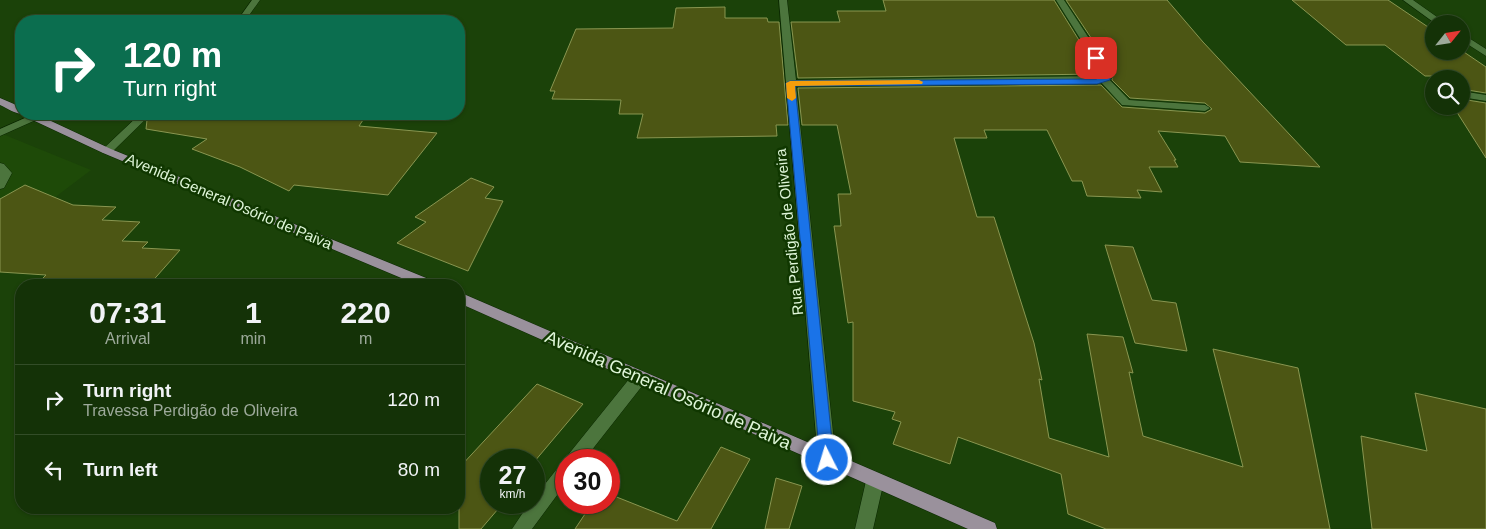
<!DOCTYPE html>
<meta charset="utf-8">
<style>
:root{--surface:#143207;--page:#213e15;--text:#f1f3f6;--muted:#9daa9b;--line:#334d28}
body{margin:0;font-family:Arial,sans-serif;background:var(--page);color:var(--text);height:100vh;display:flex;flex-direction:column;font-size:19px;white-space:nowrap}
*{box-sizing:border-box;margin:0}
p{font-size:16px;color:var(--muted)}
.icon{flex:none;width:28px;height:28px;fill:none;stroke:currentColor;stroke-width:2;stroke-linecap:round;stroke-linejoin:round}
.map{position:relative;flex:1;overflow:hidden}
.panel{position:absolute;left:15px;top:279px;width:450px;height:235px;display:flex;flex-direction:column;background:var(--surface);border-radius:20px;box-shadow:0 1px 4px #0004,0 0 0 1px var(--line)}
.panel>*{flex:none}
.hud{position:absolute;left:15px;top:15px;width:450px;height:105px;border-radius:20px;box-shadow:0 1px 4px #0004,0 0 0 1px var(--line);background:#0b6e4f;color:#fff;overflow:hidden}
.needle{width:32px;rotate:60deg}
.tools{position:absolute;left:1425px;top:15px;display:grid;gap:10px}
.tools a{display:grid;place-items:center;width:45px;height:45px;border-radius:50%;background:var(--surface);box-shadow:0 1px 4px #0004,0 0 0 1px var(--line);font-size:25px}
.speed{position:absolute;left:480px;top:449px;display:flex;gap:10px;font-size:25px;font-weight:700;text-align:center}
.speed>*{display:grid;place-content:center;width:65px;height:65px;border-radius:50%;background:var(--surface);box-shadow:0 1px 4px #0004,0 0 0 1px var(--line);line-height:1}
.speed small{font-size:12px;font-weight:400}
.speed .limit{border:8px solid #d22;background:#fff;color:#111}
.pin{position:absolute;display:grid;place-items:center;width:42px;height:42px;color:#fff;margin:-21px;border-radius:10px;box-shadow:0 2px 8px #0006}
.me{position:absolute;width:55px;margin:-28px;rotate:355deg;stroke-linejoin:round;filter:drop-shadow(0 0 4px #0008)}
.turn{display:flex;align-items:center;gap:18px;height:105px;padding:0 25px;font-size:22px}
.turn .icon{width:65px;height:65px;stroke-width:2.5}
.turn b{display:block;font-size:35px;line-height:42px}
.eta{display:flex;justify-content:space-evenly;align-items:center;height:85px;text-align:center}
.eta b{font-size:30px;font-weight:700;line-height:35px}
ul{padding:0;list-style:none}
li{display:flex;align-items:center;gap:15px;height:70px;padding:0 25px;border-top:1px solid var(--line)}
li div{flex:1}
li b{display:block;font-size:19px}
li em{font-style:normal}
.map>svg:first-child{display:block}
</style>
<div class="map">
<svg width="1486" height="529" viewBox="0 0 1486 529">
<rect width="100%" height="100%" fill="#1b4209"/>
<path fill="#1e4a08" d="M 0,133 L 91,170 L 58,195 L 0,249 Z"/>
<path fill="#4c5614" stroke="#899651" d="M 883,0 L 1054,0 L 1100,74 L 798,78 L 791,22 L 840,22 L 837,11 L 886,11 Z
M 1066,0 L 1167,0 L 1203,42 L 1320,167 L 1240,162 L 1225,136 L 1158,131 L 1176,160 L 1174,160 L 1178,167 L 1149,167 L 1162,192 L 1137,190 L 1141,198 L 1087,196 L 1082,181 L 1072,181 L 1047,130 L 984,130 L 987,138 L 954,138 L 977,217 L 994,217 L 1034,343 L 1042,380 L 1039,379 L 1049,438 L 1109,457 L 1087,334 L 1123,337 L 1133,373 L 1129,372 L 1143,436 L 1243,467 L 1213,349 L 1298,368 L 1330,529 L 1106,529 L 1068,514 L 1061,474 L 958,437 L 950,464 L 893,444 L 901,422 L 892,419 L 895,412 L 853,401 L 853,322 L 848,323 L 834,226 L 841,226 L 838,194 L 851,194 L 837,125 L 802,125 L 798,88 L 1101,85 L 1122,107 L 1205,113 L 1212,109 L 1205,103 L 1130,98 L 1112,80 L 1113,71 Z
M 1292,0 L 1388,0 L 1434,31 L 1434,51 L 1461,50 L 1486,67 L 1486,93 L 1461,89 L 1461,79 L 1436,79 L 1434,76 L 1425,76 L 1385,45 L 1346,45 Z
M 725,7 L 725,18 L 767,18 L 768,22 L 779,22 L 788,125 L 776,125 L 777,136 L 637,138 L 643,114 L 619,114 L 621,100 L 552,99 L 555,91 L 550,91 L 576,29 L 673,28 L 676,8 Z
M 1461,99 L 1486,103 L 1486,158 L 1453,106 L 1461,106 Z
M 153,114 L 367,114 L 359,126 L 437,133 L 388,195 L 294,185 L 289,191 L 240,167 L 192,149 L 207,139 L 146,129 L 147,120 Z
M 471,178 L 494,187 L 485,198 L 503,201 L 468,271 L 397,243 L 426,222 L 415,217 Z
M 25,185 L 73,205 L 116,207 L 102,220 L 140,222 L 122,241 L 148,242 L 142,248 L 180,250 L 149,285 L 109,283 L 108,285 L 36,285 L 46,275 L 0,272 L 0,199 Z
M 1105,245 L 1133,247 L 1152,300 L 1176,303 L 1187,351 L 1135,343 Z
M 537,384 L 583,404 L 534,462 L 534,460 L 491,460 L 491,502 L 504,502 L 481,529 L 459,529 L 459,468 Z
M 1415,393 L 1486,409 L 1486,529 L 1372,529 L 1361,436 L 1427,451 Z
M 721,447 L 750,459 L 711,529 L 575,529 L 593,502 L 609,502 L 609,494 L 677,521 Z
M 776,478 L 802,486 L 789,529 L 765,529 Z"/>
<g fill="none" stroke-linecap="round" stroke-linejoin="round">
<g stroke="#092600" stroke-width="1">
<path id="service" d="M 1104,77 L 1108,78 L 1129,100 L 1205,105 L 1210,108 L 1205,111 L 1122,105 L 1099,80 Z
M 34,114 L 40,117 L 38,119 L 0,136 L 0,129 Z
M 0,163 L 4,164 L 12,173 L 4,188 L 0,189 Z
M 875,473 L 881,476 L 884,481 L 873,529 L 855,529 L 866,481 L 869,476 Z"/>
</g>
<g stroke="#092600" stroke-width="1">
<path id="minor" d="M 252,0 L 260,0 L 245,21 L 237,21 Z
M 779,0 L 787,0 L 796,80 L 1102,76 L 1101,72 L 1056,0 L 1064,0 L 1111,72 L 1112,78 L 1097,84 L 796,86 L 836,460 L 833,465 L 827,467 L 821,465 L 818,460 Z
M 1403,0 L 1413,0 L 1447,24 L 1436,24 Z
M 1461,33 L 1486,49 L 1486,56 L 1461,40 Z
M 1461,91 L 1486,95 L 1486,101 L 1461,97 Z
M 140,114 L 151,114 L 111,153 L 103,153 L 101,151 L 103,149 Z
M 640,371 L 646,373 L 648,377 L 646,381 L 584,460 L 566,460 L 566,462 L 565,460 L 568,455 L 634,373 Z
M 566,462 L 566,483 L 532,529 L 512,529 L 530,502 L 534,502 L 534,498 L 560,465 Z"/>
</g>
<g stroke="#092600" stroke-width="1">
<path id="primary" d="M 0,98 L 21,107 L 21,114 L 36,114 L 111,149 L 436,282 L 438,285 L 418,285 L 103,153 L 24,116 L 23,114 C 15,114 7,108 0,105 Z
M 459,292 L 995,523 L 997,529 L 968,529 L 459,303 Z"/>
</g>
<use href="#service" fill="#4c753d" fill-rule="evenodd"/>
<use href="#minor" fill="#4c753d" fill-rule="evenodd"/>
<use href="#primary" fill="#9a919c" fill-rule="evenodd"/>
</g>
<path fill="#1a73e8" stroke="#114b97" d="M 1093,56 L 1100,58 L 1110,72 L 1110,80 L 1097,84 L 795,86 L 834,460 L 832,465 L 827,466 L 822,465 L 820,460 L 786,83 L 790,81 L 1096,79 L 1102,77 L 1092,58 Z"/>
<path fill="#f59e0b" d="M 919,80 L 923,82 L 922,84 L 795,86 L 796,98 L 792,101 L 787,98 L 786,83 L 790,81 Z"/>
<g text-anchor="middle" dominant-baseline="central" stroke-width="5" stroke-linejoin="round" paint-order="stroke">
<g font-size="15" fill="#dff6d8" stroke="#103700">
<text transform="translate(229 201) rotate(23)">Avenida General Osório de Paiva</text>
<text transform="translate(789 232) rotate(-96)">Rua Perdigão de Oliveira</text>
</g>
<g font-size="18" fill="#dff6d8" stroke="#103700">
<text transform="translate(668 390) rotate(24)">Avenida General Osório de Paiva</text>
</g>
</g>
</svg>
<div class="tools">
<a><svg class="needle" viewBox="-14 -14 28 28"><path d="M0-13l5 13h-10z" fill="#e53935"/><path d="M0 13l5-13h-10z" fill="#9daa9b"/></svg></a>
<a><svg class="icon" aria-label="search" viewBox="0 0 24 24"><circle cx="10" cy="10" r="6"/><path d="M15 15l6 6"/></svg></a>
</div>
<div class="speed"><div>27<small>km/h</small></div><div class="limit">30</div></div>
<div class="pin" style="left:1096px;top:58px;background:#d93025"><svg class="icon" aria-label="arrive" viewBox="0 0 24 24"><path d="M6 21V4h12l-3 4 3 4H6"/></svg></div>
<svg class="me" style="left:827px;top:460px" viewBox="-20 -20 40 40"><circle r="17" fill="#1a73e8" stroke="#fff" stroke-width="3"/><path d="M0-11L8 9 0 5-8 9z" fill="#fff"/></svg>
<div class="hud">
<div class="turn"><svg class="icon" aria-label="right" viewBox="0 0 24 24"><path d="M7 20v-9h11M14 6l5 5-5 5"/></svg><div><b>120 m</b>Turn right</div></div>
</div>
<section class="panel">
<div class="eta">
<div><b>07:31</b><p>Arrival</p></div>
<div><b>1</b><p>min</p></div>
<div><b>220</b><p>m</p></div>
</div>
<ul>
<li><svg class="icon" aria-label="right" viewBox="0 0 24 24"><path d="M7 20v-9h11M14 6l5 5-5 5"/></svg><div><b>Turn right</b><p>Travessa Perdigão de Oliveira</p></div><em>120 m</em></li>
<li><svg class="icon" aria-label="left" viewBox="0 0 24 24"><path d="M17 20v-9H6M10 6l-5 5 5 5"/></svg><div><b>Turn left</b></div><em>80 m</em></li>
</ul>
</section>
</div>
